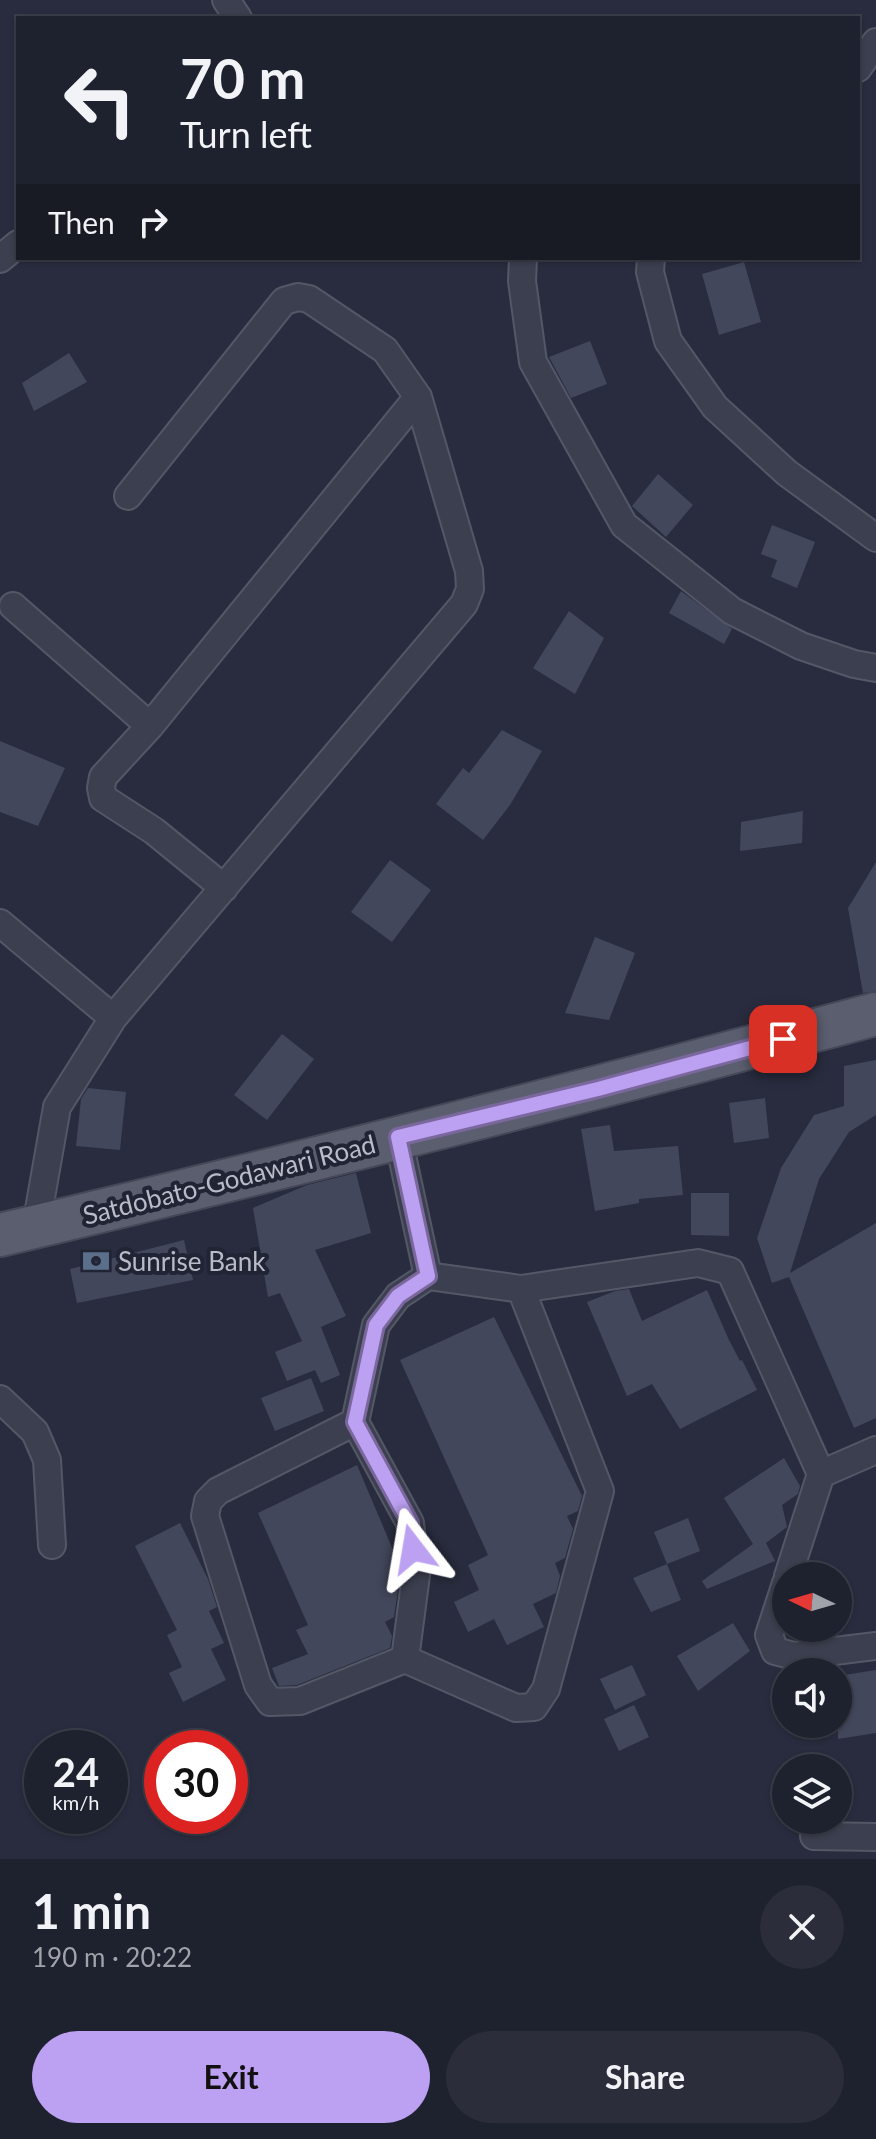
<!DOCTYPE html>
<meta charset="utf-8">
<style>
:root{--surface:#1e212e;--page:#2b2e3a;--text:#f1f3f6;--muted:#a1a3aa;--line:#3c3e4a;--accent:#bca0f2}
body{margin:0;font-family:Lato,sans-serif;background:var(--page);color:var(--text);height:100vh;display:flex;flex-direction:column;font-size:30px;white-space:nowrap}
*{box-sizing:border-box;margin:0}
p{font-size:26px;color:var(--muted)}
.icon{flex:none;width:44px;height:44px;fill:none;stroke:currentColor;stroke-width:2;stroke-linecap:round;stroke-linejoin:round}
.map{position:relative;height:1859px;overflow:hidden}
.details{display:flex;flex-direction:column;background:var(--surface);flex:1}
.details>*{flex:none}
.top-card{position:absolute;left:16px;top:16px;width:844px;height:244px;border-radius:0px;box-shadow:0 2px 6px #0004,0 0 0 2px var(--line);background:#1e212e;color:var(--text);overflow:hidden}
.needle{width:52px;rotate:275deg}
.tools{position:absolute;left:772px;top:1562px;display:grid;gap:16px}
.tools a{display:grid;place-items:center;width:80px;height:80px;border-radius:50%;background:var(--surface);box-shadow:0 2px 6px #0004,0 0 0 2px var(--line);font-size:40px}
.speed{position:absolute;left:24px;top:1730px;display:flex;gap:16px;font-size:40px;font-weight:700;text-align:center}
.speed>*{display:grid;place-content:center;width:104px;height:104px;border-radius:50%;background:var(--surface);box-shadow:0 2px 6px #0004,0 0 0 2px var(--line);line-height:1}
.speed small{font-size:20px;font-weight:400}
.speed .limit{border:12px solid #d22;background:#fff;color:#111}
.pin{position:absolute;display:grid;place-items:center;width:68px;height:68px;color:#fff;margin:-34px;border-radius:16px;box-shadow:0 4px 12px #0006}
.me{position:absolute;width:88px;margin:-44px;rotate:346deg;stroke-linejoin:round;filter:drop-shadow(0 0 6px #0008)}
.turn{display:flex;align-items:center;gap:28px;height:168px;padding:0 32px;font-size:36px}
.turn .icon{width:104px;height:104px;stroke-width:2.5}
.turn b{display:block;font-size:56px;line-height:68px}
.then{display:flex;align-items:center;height:76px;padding:0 32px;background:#0003;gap:16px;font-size:30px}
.round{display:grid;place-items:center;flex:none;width:84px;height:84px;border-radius:42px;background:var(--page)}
.headline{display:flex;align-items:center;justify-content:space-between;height:136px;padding:0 32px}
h1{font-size:48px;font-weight:700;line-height:60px}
.cta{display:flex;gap:16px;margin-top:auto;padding:16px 32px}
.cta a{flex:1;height:92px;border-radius:48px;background:var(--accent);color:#111;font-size:32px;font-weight:700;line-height:92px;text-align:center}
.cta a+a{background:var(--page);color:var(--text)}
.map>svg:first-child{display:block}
</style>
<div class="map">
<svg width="876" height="1859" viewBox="0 0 876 1859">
<rect width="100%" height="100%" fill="#282c3e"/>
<path fill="#43475b" d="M 744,262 L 761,322 L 719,335 L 702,274 Z
M 590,341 L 607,384 L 571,398 L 549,357 Z
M 69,353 L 87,382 L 34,411 L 22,383 Z
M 658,474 L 693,505 L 666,537 L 632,506 Z
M 772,525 L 815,542 L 797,588 L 771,577 L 777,560 L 761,554 Z
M 681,591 L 732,629 L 724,644 L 669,613 Z
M 569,611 L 604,638 L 575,694 L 533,668 Z
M 502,730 L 542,751 L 510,805 L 483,840 L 436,804 L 463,768 L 469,773 Z
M 0,741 L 65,768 L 38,826 L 0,812 Z
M 803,811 L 802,843 L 740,851 L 741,822 Z
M 390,860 L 431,890 L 392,942 L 351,912 Z
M 876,862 L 876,991 L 863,993 L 848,908 Z
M 595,937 L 635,953 L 609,1020 L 565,1013 Z
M 282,1034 L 314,1059 L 267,1120 L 234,1095 Z
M 876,1060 L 876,1115 L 849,1132 L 819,1179 L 790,1273 L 876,1223 L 876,1418 L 854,1428 L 789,1277 L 772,1283 L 757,1238 L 781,1168 L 814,1115 L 844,1106 L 844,1066 Z
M 88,1088 L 126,1092 L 120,1150 L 76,1146 L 81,1099 Z
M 765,1098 L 769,1138 L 734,1143 L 729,1103 Z
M 610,1125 L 614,1151 L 678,1146 L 683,1195 L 639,1199 L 639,1203 L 595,1211 L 581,1129 Z
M 356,1173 L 371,1233 L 315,1250 L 346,1316 L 321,1327 L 340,1375 L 321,1383 L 315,1370 L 287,1381 L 275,1352 L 302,1341 L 280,1293 L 268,1297 L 253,1208 L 307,1185 Z
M 691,1193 L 729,1193 L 729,1236 L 691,1235 Z
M 184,1240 L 193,1280 L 77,1303 L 70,1269 Z
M 629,1289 L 642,1321 L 707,1290 L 729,1340 L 740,1361 L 742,1360 L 757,1390 L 680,1429 L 652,1384 L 627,1396 L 587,1302 L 615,1291 Z
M 494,1317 L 582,1496 L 578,1511 L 567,1516 L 573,1529 L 565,1558 L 555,1563 L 560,1576 L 556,1593 L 533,1604 L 544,1627 L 507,1645 L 494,1619 L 468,1632 L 454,1602 L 479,1590 L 468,1565 L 488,1555 L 400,1360 Z
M 311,1378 L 324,1411 L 275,1431 L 261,1398 Z
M 784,1458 L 800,1486 L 798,1494 L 782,1505 L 787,1527 L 766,1543 L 775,1561 L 707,1589 L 702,1581 L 753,1544 L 724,1498 Z
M 357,1465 L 399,1564 L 400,1575 L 394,1617 L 385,1622 L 392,1636 L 390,1648 L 297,1685 L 279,1686 L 272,1668 L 308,1654 L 296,1630 L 308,1625 L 258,1513 Z
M 688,1518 L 700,1551 L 667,1564 L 654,1532 Z
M 180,1523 L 208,1579 L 217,1607 L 209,1611 L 224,1643 L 211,1649 L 226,1680 L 183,1702 L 169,1673 L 182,1667 L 167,1635 L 177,1630 L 135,1546 Z
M 667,1564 L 681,1600 L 651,1612 L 633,1578 Z
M 733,1623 L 750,1651 L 698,1691 L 677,1656 Z
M 632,1665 L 646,1695 L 615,1710 L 600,1679 Z
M 876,1670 L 876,1733 L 838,1739 L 838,1676 Z
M 634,1705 L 649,1737 L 619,1751 L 604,1719 Z"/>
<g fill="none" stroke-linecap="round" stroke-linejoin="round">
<g stroke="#545766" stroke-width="30">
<path id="street" d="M 226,0 L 238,18
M 858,68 L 876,42
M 523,258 L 522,281 L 533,362 L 624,525 L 732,611 L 801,646 L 854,664 L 876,668
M 651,258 L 650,272 L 668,341 L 715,407 L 787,473 L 876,538
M 0,259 L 18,244
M 13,606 L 150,726
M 224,888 L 154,831 L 103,798 L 101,788 L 103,777 L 150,726 L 418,397
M 0,923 L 113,1018
M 398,1137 L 428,1276
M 36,1226 L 57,1107 L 113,1018 L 464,604 L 470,589 L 469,571 L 418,397 L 385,350 L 309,299 L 298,297 L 284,301 L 128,496
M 521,1289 L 698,1263 L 730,1271 L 821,1474 L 788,1576
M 0,1399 L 35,1432 L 47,1460 L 52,1545
M 355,1422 L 218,1491 L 208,1501 L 205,1516 L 258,1685 L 270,1702 L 300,1701 L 405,1659 L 516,1708 L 534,1707 L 546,1689 L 600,1491 L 521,1289 L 428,1276 L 398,1296 L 376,1325 L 355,1422 L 410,1523 L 416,1575 L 405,1659
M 821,1474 L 876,1450
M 786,1583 L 769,1635 L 775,1651 L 794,1656 L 876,1646
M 814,1836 L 876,1837"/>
</g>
<g stroke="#464858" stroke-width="46">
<path id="primary" d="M 0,1235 C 293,1166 585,1092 876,1014"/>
</g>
<use href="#street" stroke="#3c3f4f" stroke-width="26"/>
<use href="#primary" stroke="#5a5e6e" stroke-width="42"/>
</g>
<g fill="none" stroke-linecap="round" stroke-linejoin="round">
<g stroke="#7a689d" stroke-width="20">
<path id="route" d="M 413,1549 L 410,1523 L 355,1422 L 376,1325 L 398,1296 L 428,1276 L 398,1137 L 598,1089 L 783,1039"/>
</g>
<use href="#route" stroke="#bca0f2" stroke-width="14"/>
</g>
<defs>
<g id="bank-bare" transform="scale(2.16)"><path d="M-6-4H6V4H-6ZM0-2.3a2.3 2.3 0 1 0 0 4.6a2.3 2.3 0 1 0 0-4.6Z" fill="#5c6f8a" stroke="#212434" stroke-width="2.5" paint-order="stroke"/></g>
</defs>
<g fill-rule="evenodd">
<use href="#bank-bare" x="96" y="1261"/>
</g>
<g text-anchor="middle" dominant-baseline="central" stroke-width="8" stroke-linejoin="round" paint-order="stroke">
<g font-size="26" fill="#b9bbc9" stroke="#212434">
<text transform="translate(229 1179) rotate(-14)">Satdobato-Godawari Road</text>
</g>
<g font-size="26" fill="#b9bbc9" stroke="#212434" text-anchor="start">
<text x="118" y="1261">Sunrise Bank</text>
</g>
</g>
</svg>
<div class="tools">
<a><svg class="needle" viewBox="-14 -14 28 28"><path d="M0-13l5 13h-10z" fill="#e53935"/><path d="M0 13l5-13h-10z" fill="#a1a3aa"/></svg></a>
<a><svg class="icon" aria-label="sound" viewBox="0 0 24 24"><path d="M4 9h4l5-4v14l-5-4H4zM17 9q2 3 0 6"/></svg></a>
<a><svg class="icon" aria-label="layers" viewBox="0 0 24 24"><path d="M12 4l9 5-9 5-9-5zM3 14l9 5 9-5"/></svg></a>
</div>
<div class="speed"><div>24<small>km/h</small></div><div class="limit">30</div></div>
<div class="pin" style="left:783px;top:1039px;background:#d93025"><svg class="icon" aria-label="arrive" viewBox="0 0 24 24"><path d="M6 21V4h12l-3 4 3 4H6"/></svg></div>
<svg class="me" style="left:413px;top:1549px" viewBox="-20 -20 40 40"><path d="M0-17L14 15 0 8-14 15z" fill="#bca0f2" stroke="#fff" stroke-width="4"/></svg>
<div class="top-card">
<div class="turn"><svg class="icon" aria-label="left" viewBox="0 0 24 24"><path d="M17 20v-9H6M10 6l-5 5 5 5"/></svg><div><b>70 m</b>Turn left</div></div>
<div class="then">Then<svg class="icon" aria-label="right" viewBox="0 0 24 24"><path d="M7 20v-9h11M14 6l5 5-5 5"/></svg></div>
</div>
</div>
<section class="details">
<div class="headline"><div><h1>1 min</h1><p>190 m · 20:22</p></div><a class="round"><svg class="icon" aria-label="close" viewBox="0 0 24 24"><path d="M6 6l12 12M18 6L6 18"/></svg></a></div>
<div class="cta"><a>Exit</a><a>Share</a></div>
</section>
